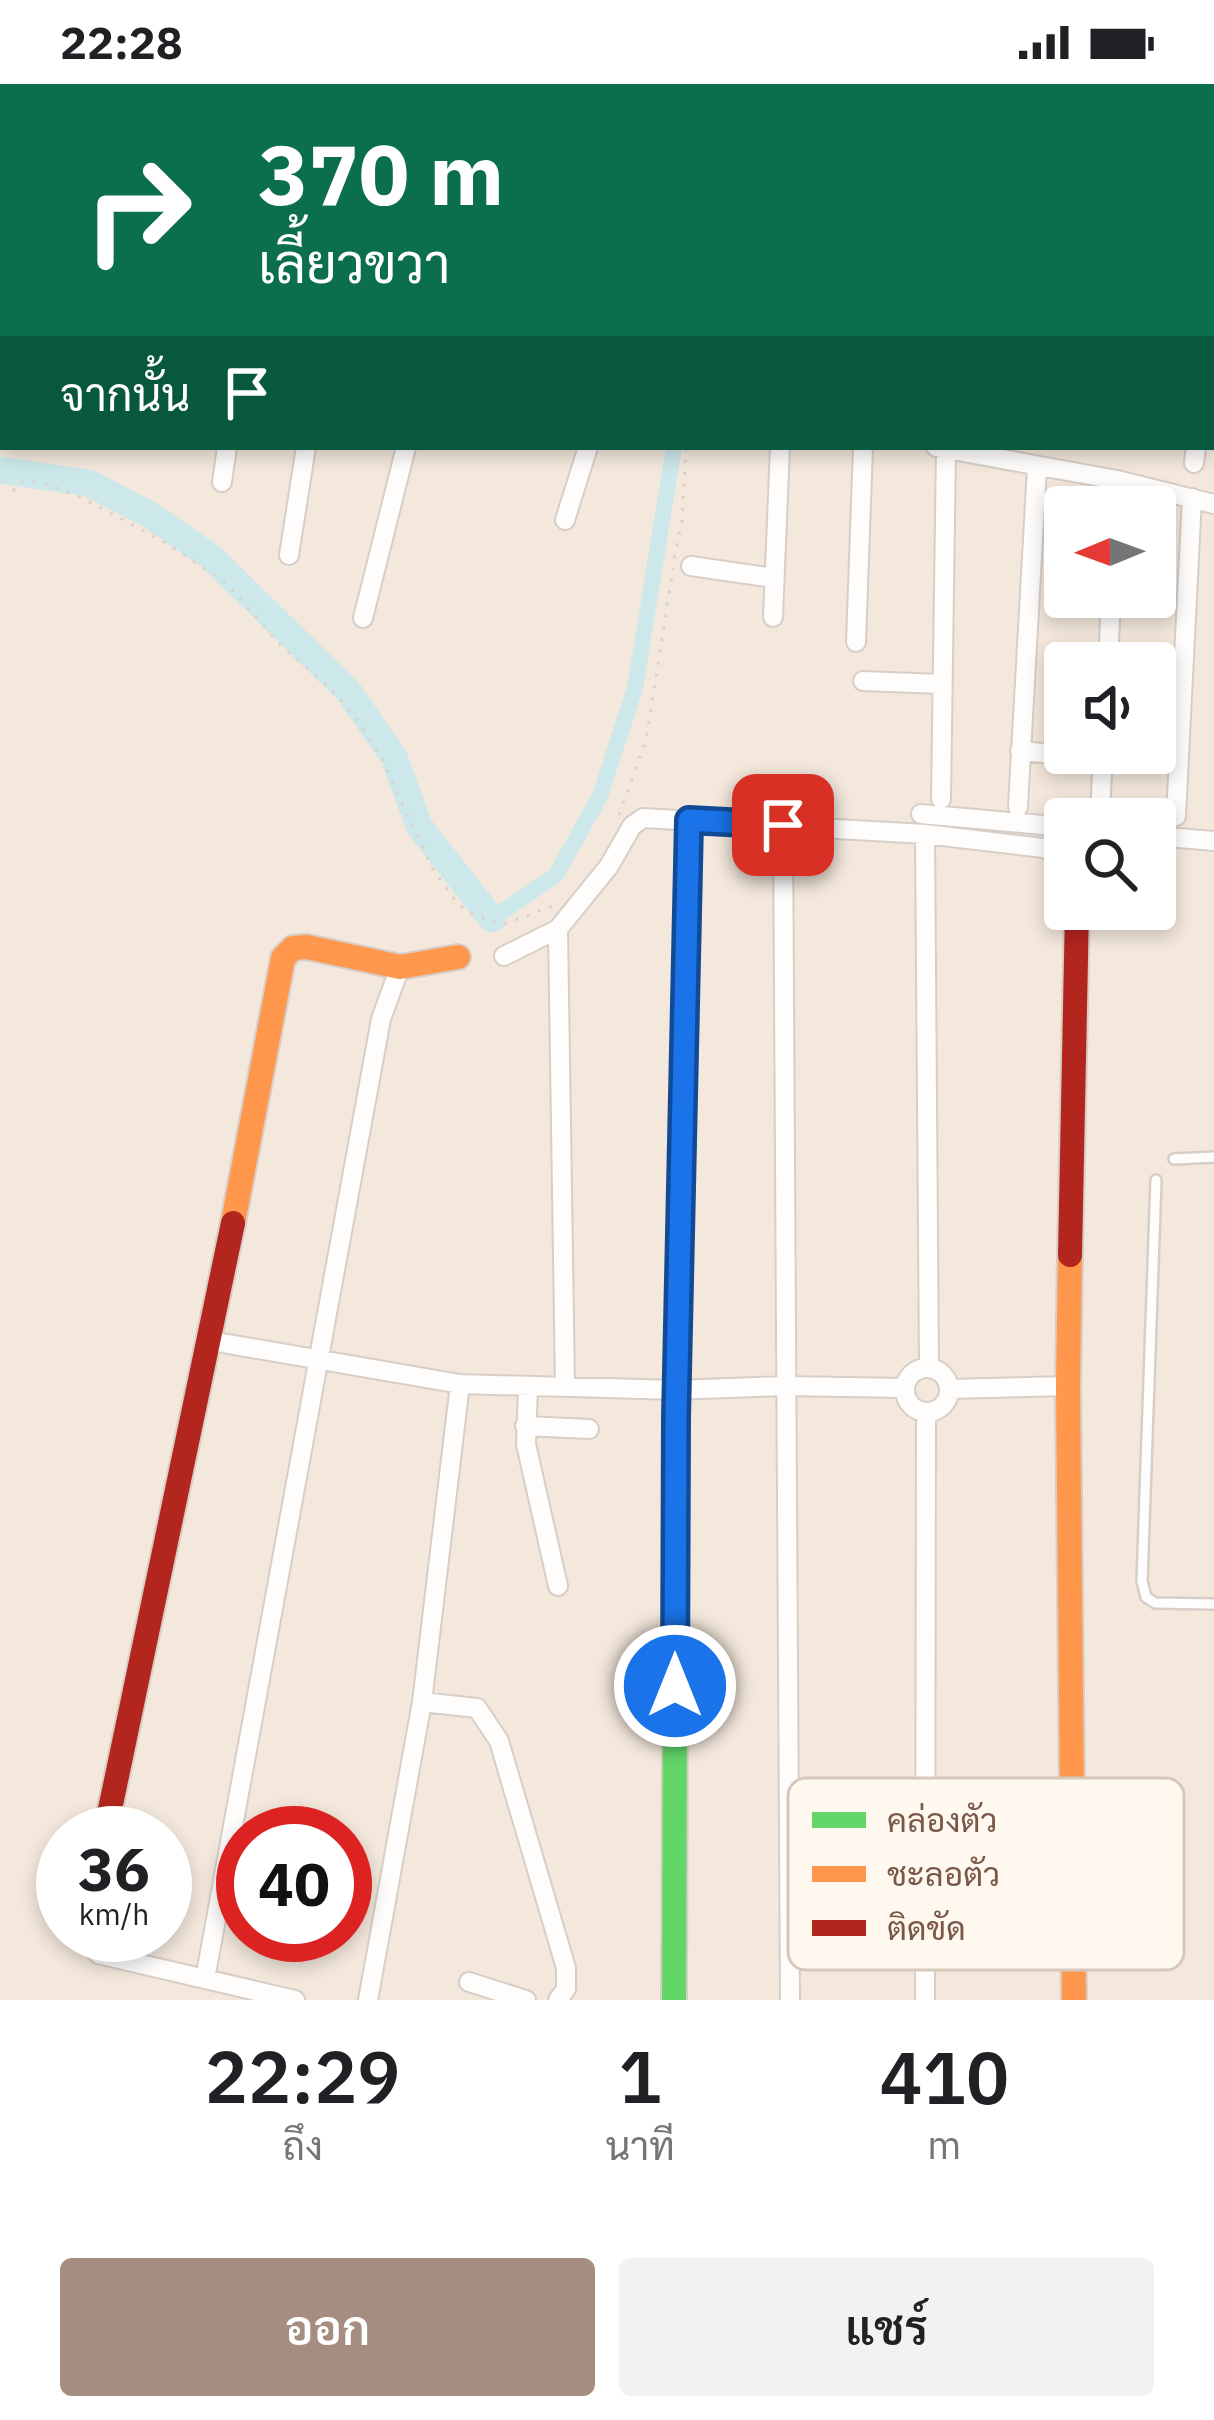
<!DOCTYPE html>
<html lang="th">
<meta charset="utf-8">
<style>
:root{--surface:#fff;--page:#f2f2f2;--text:#202124;--muted:#757577;--accent:#a58e81}
body{margin:0;font-family:"IBM Plex Sans",Sarabun,sans-serif;background:var(--page);color:var(--text);height:100vh;display:flex;flex-direction:column;font-size:45px;white-space:nowrap}
*{box-sizing:border-box;margin:0}
p{font-size:39px;color:var(--muted)}
.icon{flex:none;width:66px;height:66px;fill:none;stroke:currentColor;stroke-width:2;stroke-linecap:round;stroke-linejoin:round}
.map{position:relative;height:1916px;overflow:hidden}
.panel{display:flex;flex-direction:column;background:var(--surface);flex:1}
.panel>*{flex:none}
.guide{position:absolute;left:0px;top:0px;width:1215px;height:366px;box-shadow:0 6px 18px #0003;background:#0b6e4f;color:#fff;overflow:hidden}
.needle{width:78px;rotate:269deg}
.tools{position:absolute;left:1044px;top:402px;display:grid;gap:24px}
.tools a{display:grid;place-items:center;width:132px;height:132px;border-radius:12px;background:var(--surface);box-shadow:0 6px 18px #0003;font-size:60px}
.speed{position:absolute;left:36px;top:1722px;display:flex;gap:24px;font-size:60px;font-weight:700;text-align:center}
.speed>*{display:grid;place-content:center;width:156px;height:156px;border-radius:50%;background:var(--surface);box-shadow:0 6px 18px #0003;line-height:1}
.speed small{font-size:30px;font-weight:400}
.speed .limit{border:18px solid #d22;background:#fff;color:#111}
.pin{position:absolute;display:grid;place-items:center;width:102px;height:102px;color:#fff;margin:-51px;border-radius:24px;box-shadow:0 6px 18px #0006}
.me{position:absolute;width:132px;margin:-66px;rotate:0deg;stroke-linejoin:round;filter:drop-shadow(0 0 9px #0008)}
.turn{display:flex;align-items:center;gap:42px;height:252px;padding:0 60px;font-size:54px}
.turn .icon{width:156px;height:156px;stroke-width:2.5}
.turn b{display:block;font-size:84px;line-height:102px}
.then{display:flex;align-items:center;height:114px;padding:0 60px;background:#0003;gap:24px;font-size:45px}
.eta{display:flex;justify-content:space-evenly;align-items:center;height:204px;text-align:center}
.eta b{font-size:72px;font-weight:600;line-height:84px}
.cta{display:flex;gap:24px;margin-top:auto;padding:24px 60px}
.cta a{flex:1;height:138px;border-radius:12px;background:var(--accent);color:#fff;font-size:48px;font-weight:600;line-height:138px;text-align:center}
.cta a+a{background:var(--page);color:var(--text)}
.status{display:flex;justify-content:space-between;align-items:center;height:84px;padding:0 60px;background:var(--surface);direction:ltr}
.status svg{height:33px;fill:currentColor}
.map>svg:first-child{display:block}
</style>
<div class="status"><b>22:28</b><svg viewBox="0 0 49 12"><path d="M0 12V9h3v3zM5 12V6h3v6zM10 12V3h3v9zM15 12V0h3v12zM26 1h20v11H26zM47 4h2v5h-2z"/></svg></div>
<div class="map">
<svg width="1214" height="1916" viewBox="0 0 1214 1916">
<rect width="100%" height="100%" fill="#f8f3ec"/>
<path fill="#f4e8dc" fill-rule="evenodd" d="M 0,0 L 1214,0 L 1214,1916 L 0,1916 ZM 3,3 L 1212,3 L 1212,363 L 3,363 ZM 1065,423 L 1155,423 L 1155,513 L 1065,513 ZM 1065,579 L 1155,579 L 1155,669 L 1065,669 ZM 1065,735 L 1155,735 L 1155,825 L 1065,825 ZM 63,1749 L 165,1749 L 165,1851 L 63,1851 ZM 243,1749 L 345,1749 L 345,1851 L 243,1851 Z"/>
<g fill="none" stroke-linecap="round" stroke-linejoin="round">
<path stroke="#cce8ea" stroke-width="16" d="M 703,3 L 704,0
M 492,835 L 556,791 L 600,712 L 635,604 L 674,363"/>
<path stroke="#cce8ea" stroke-width="27" d="M 0,386 L 89,399 L 150,431 L 211,473 L 348,607 L 394,673 L 419,742 L 492,835"/>
<g stroke="#d7cec8" stroke-width="14">
<path id="lane" d="M 1174,1075 L 1214,1073
M 1156,1096 L 1142,1497 L 1146,1513 L 1155,1519 L 1214,1520"/>
</g>
<g stroke="#d7cec8" stroke-width="22">
<path id="street" d="M 292,3 L 293,0
M 392,3 L 392,0
M 433,3 L 433,0
M 531,3 L 531,0
M 625,3 L 626,0
M 740,3 L 741,0
M 826,3 L 827,0
M 921,3 L 922,0
M 1019,3 L 1020,0
M 1111,3 L 1111,0
M 1202,3 L 1202,0
M 1212,259 L 1214,240
M 936,363 L 1117,396 L 1214,420
M 1194,379 L 1196,363
M 222,398 L 227,363
M 1115,423 L 1117,396
M 565,436 L 588,363
M 289,471 L 306,363
M 691,482 L 774,494
M 773,533 L 780,363
M 363,534 L 406,363
M 856,558 L 863,363
M 1108,579 L 1111,513
M 863,597 L 940,600
M 1020,667 L 1103,674
M 941,715 L 946,365
M 1018,723 L 1037,383
M 921,730 L 1065,743
M 1100,730 L 1103,669
M 1176,732 L 1192,414
M 783,741 L 790,1916
M 925,750 L 929,1283
M 1155,752 L 1214,757
M 558,845 L 565,1303
M 504,872 L 558,845 L 609,782 L 632,742 L 643,734 L 925,750 L 1043,764 L 1065,773
M 211,1257 L 460,1300 L 676,1306 L 784,1302 L 905,1304
M905 1306a22 22 0 1 1 44 0a22 22 0 1 1-44 0Z
M 528,1302 L 526,1360 L 558,1502
M 949,1305 L 1068,1302
M 525,1342 L 589,1345
M 422,1618 L 477,1624 L 499,1657 L 566,1884 L 566,1905 L 558,1916
M 85,1851 L 98,1870 L 295,1916
M 205,1895 L 381,935 L 400,883
M 469,1898 L 526,1916
M 368,1916 L 422,1618 L 460,1300
M 925,1916 L 926,1328"/>
</g>
<g stroke="#d8cec7" stroke-width="28">
<path id="fast" d="M 674,1916 L 676,1333 L 690,735"/>
</g>
<g stroke="#d8cec7" stroke-width="28">
<path id="slow" d="M 233,1139 L 283,874 L 293,864 L 307,863 L 400,883 L 458,873
M 1070,1171 L 1068,1302 L 1074,1916"/>
</g>
<g stroke="#d8cec7" stroke-width="28">
<path id="jam" d="M 1070,1171 L 1077,825
M 105,1749 L 233,1139"/>
</g>
<path stroke="#dbd2cd" stroke-width="3" stroke-dasharray="3 9" stroke-linecap="butt" d="M 720,3 L 720,0
M 13,407 L 20,398 L 40,398 L 82,414 L 163,457 L 227,500 L 283,564 L 324,598 L 355,632 L 382,675 L 432,784 L 457,819 L 472,830 L 502,841 L 555,821
M 674,474 L 682,438 L 686,363
M 619,731 L 646,656 L 673,484"/>
<use href="#lane" stroke="#fefdfc" stroke-width="9"/>
<use href="#street" stroke="#fefdfc" stroke-width="18"/>
<use href="#fast" stroke="#63d668" stroke-width="24"/>
<use href="#slow" stroke="#ff974d" stroke-width="24"/>
<use href="#jam" stroke="#b3261e" stroke-width="24"/>
<path stroke="#e5e2e5" stroke-width="4.5" stroke-dasharray="18 12" stroke-linecap="butt" d="M 7,3 L 7,0
M 25,3 L 25,0
M 0,70 L 3,39
M 0,254 L 3,223
M 0,357 L 3,326"/>
</g>
<g fill="none" stroke-linecap="round" stroke-linejoin="round">
<g stroke="#114b97" stroke-width="30">
<path id="route" d="M 675,1602 L 676,1334 L 689,736 L 783,741"/>
</g>
<use href="#route" stroke="#1a73e8" stroke-width="21"/>
</g>
<rect x="788" y="1694" width="396" height="192" rx="18" fill="#fff8ee" stroke="#d7c8bc" stroke-width="3"/>
<rect x="812" y="1728" width="54" height="16" fill="#63d668"/>
<rect x="812" y="1782" width="54" height="16" fill="#ff974d"/>
<rect x="812" y="1836" width="54" height="16" fill="#b3261e"/>
<g font-size="33" fill="#795848">
<text x="887" y="1748">คล่องตัว</text>
<text x="887" y="1802">ชะลอตัว</text>
<text x="887" y="1856">ติดขัด</text>
</g>
</svg>
<div class="tools">
<a><svg class="needle" viewBox="-14 -14 28 28"><path d="M0-13l5 13h-10z" fill="#e53935"/><path d="M0 13l5-13h-10z" fill="#757577"/></svg></a>
<a><svg class="icon" aria-label="sound" viewBox="0 0 24 24"><path d="M4 9h4l5-4v14l-5-4H4zM17 9q2 3 0 6"/></svg></a>
<a><svg class="icon" aria-label="search" viewBox="0 0 24 24"><circle cx="10" cy="10" r="6"/><path d="M15 15l6 6"/></svg></a>
</div>
<div class="speed"><div>36<small>km/h</small></div><div class="limit">40</div></div>
<div class="pin" style="left:783px;top:741px;background:#d93025"><svg class="icon" aria-label="arrive" viewBox="0 0 24 24"><path d="M6 21V4h12l-3 4 3 4H6"/></svg></div>
<svg class="me" style="left:675px;top:1602px" viewBox="-20 -20 40 40"><circle r="17" fill="#1a73e8" stroke="#fff" stroke-width="3"/><path d="M0-11L8 9 0 5-8 9z" fill="#fff"/></svg>
<div class="guide">
<div class="turn"><svg class="icon" aria-label="right" viewBox="0 0 24 24"><path d="M7 20v-9h11M14 6l5 5-5 5"/></svg><div><b>370 m</b>เลี้ยวขวา</div></div>
<div class="then">จากนั้น<svg class="icon" aria-label="arrive" viewBox="0 0 24 24"><path d="M6 21V4h12l-3 4 3 4H6"/></svg></div>
</div>
</div>
<section class="panel">
<div class="eta">
<div><b>22:29</b><p>ถึง</p></div>
<div><b>1</b><p>นาที</p></div>
<div><b>410</b><p>m</p></div>
</div>
<div class="cta"><a>ออก</a><a>แชร์</a></div>
</section>
